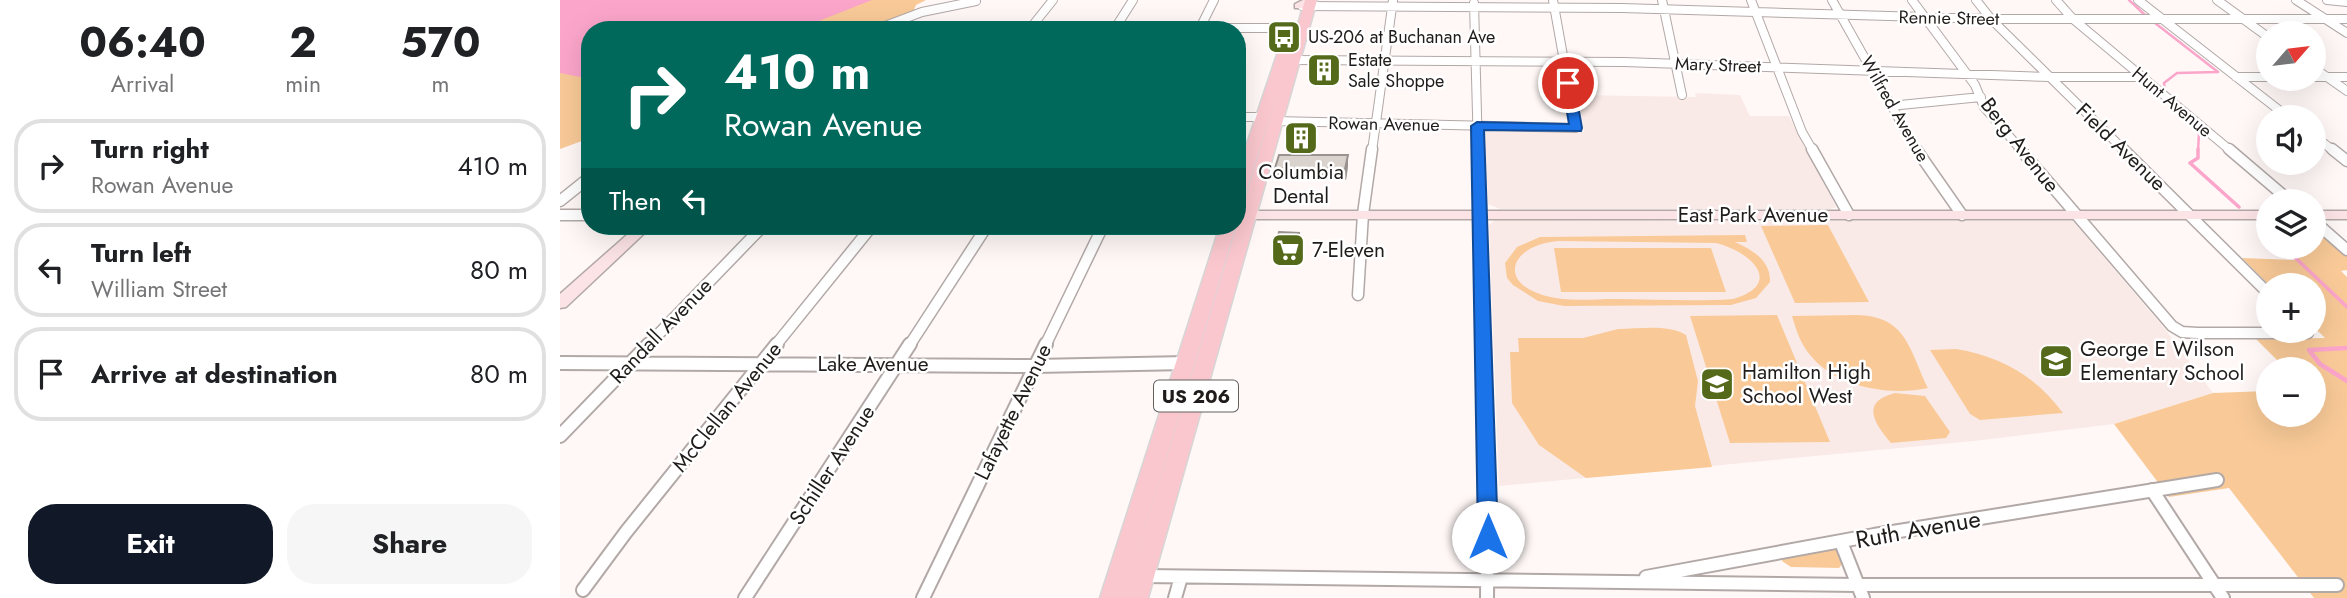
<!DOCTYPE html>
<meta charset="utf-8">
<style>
:root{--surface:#fff;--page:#f6f6f6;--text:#202124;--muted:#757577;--line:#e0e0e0;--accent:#111827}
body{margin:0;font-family:Jost,sans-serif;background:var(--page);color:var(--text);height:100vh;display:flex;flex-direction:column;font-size:26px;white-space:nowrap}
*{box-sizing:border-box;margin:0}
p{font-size:23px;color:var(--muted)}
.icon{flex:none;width:38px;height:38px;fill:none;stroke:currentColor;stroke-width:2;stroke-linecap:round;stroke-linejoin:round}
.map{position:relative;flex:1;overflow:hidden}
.side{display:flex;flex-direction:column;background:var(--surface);width:560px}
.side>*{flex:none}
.hud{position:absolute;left:21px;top:21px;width:665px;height:214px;border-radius:28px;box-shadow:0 7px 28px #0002;background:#00695c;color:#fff;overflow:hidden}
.needle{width:46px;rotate:62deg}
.buttons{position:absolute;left:1696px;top:21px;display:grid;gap:14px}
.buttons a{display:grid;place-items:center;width:70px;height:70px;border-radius:50%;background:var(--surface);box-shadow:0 7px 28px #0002;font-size:35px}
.pin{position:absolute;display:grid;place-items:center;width:60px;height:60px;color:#fff;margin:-30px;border:4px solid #fff;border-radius:50%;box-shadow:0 2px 7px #0007}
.me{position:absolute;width:77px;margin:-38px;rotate:0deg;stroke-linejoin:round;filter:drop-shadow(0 0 5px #0008)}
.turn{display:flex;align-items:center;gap:24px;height:147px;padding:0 28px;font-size:32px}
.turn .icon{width:91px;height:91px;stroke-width:2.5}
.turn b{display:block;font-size:49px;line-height:60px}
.then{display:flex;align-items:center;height:66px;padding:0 28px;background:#0003;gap:14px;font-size:26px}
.eta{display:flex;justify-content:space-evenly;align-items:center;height:119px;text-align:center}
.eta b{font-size:42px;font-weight:700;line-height:49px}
.button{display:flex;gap:14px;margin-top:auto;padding:14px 28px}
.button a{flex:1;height:80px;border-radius:28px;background:var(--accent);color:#fff;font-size:28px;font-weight:700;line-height:80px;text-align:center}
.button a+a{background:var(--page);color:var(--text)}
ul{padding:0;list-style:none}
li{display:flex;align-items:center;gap:21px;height:94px;margin:0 14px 10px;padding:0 14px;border:4px solid var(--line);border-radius:28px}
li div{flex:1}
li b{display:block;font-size:26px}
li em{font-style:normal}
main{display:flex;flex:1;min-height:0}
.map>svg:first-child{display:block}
</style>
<main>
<section class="side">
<div class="eta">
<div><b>06:40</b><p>Arrival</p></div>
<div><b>2</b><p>min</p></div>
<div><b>570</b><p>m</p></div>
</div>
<ul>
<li><svg class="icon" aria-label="right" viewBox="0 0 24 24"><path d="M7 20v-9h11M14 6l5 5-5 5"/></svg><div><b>Turn right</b><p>Rowan Avenue</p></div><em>410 m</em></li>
<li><svg class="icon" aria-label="left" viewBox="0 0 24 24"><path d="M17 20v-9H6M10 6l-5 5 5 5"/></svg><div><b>Turn left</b><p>William Street</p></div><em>80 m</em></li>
<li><svg class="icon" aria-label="arrive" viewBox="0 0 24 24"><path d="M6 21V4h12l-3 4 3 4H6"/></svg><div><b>Arrive at destination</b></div><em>80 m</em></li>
</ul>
<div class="button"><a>Exit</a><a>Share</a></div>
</section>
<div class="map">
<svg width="1787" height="598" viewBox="0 0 1787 598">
<rect width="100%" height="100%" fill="#fff8f7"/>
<path fill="#faeae7" d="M 1135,93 L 1180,95 L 1190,116 L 1229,116 L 1276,207 L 1270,209 L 940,209 L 928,204 L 925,131 L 1024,132 L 1018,95 L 1136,97 Z
M 935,220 L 1513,221 L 1604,328 L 1653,393 L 1554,424 L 1414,441 L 939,486 L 929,225 Z"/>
<path fill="#f9ca98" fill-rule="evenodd" d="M 0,0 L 366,0 L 356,5 L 353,12 L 311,30 L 30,30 L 30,138 L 0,149 Z
M 1268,225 L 1309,302 L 1235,303 L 1201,226 Z
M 1754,227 L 1787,255 L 1787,270 L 1781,271 L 1787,277 L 1787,598 L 1754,598 L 1669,488 L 1609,497 L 1554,424 L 1653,393 L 1708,391 L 1708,415 L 1754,415 L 1754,369 L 1726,369 L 1696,339 L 1765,338 L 1754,327 L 1754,285 L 1709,285 L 1682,258 L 1736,260 L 1727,247 L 1754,247 Z
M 1185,235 L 1187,242 L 1175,242 C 1193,250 1211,261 1210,282 L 1196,298 L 1171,305 L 1004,306 L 978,301 L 953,285 L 947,278 L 945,263 L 957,247 L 980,237 ZM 999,241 L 1156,243 C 1189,251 1226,283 1173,299 C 1134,302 1094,299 1055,299 C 1033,299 1007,302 986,296 C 935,282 952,244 999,241 Z
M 994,248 L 1151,248 L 1166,292 L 1001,292 Z
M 1217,315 L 1270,442 L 1170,443 L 1130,316 Z
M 1296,315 C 1347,316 1349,349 1368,388 C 1330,396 1277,388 1251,356 C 1241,345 1236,330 1232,316 Z
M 1058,329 C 1078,329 1108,324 1126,335 L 1138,381 L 1135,406 L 1152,467 L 1026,478 L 979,445 L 952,403 L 950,352 L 959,352 L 958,338 L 1023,338 Z
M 1396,349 C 1440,356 1476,376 1503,413 L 1420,420 L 1410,414 L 1370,350 Z
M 1335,393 L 1365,396 L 1390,432 L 1386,438 L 1331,443 C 1314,423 1300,402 1335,393 Z
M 1273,548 L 1278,550 L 1283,563 L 1279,568 L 1231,567 L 1222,561 L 1223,557 Z"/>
<path fill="#fba5ca" d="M 0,0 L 312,0 L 236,30 L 30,30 L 30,79 L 0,73 Z"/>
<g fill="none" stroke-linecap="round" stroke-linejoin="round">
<path stroke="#fba5ca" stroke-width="2.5" d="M 1569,0 L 1585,15
M 1595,23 L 1658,72 L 1617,73 L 1604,83 L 1605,93
M 1638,151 L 1639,133"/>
<path stroke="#fba5ca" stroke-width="3.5" d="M 1638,149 L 1638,158 L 1630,163 L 1679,207
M 1699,225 L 1708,233
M 1724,247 L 1787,307"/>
<path stroke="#fba5ca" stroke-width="4.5" d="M 1787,348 L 1749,350 L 1760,364 L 1787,381"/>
<g stroke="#b2a9a7" stroke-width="10">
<path id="street-far2" d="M 1102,0 L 1122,95
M 1191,0 L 1242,132 L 1253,151
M 1272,0 L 1357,151
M 1352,0 L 1415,85 L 1424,107 L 1462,151
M 1416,0 L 1431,19 L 1565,151
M 1496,0 L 1513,19 L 1671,151
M 1578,0 L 1728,117
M 1657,0 L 1708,37
M 1736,0 L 1787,33
M 1767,0 L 1787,2
M 914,3 L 918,151
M 742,6 L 1062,8 L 1431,19 L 1787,19
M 325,26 L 362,12 L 416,1
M 320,28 L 732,28
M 469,30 L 493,0
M 554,30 L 573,0
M 639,30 L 654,0
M 733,60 L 1064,62 L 1489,77 L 1582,77
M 1754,68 L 1787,91
M 1676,77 L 1708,77
M 1754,77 L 1787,77
M 1330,106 L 1421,97
M 677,117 L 703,117
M 715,121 L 1016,128 L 993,0
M 1754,136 L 1774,151
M 812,151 L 833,0"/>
</g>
<g stroke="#b2a9a7" stroke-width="13">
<path id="street-far1" d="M 918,149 L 924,346
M 1252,149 L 1289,215
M 1356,149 L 1402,215
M 1460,149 L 1612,326 L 1622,332 L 1637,333 L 1748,333
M 1563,149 L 1708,293
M 1669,149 L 1730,201
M 1772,149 L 1787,161
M 0,201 L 30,177
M 0,215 L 30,215
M 1754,221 L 1787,250
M 798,295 L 803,214 L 812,149
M 87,346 L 203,226
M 215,346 L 312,226
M 349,346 L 427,226
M 485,346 L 543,226"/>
</g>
<g stroke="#b2a9a7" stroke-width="16">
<path id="street" d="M 924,344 L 928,493 L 927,598
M 0,363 L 475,366 L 627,363
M 0,436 L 89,344
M 1592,490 L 1663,598
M 1281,542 L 1303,598
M 583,576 L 1298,585 L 1777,585
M 1086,577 L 1314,535 L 1657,480
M 23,590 L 66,532 L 217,344
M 185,598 L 350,344
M 363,598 L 486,344
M 615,598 L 621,577"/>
</g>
<g stroke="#b2a9a7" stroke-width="3">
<path id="secondary" d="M 743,0 L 756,0 L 743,8 L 735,8 L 735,4 Z
M 677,211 L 1708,211 L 1708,219 L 677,219 Z
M 1754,211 L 1787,211 L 1787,219 L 1754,219 Z
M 77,226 L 92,226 L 6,307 L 0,308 L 0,294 Z"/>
</g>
<g stroke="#d7d6d6" stroke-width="3">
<path id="primary" d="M 745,0 L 757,0 L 588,598 L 564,598 L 720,84 L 685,196 L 677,201 L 677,173 L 720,46 L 726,42 L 732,46 Z
M 660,226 L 676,226 L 564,598 L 540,598 Z"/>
</g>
<use href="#street-far2" stroke="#fff" stroke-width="8"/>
<use href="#street-far1" stroke="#fff" stroke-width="10"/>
<use href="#street" stroke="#fff" stroke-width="12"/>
<use href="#secondary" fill="#fce3e6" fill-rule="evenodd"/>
<use href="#primary" fill="#fac7ce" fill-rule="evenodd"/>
</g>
<path fill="#bbb5b0" d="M 788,155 L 788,166 L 786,180 L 717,180 L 715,168 Z
M 740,241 L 736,259 L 715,258 L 714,250 Z"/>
<path fill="#999390" d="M 788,155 L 788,166 L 786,180 L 785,169 Z
M 739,233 L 740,241 L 736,259 L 735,251 Z"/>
<path fill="#dad2cd" stroke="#999390" stroke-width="2" d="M 719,155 L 788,155 L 785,169 L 715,168 Z
M 719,232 L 739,233 L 735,251 L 714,250 Z"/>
<path fill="#1a73e8" stroke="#114b97" stroke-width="2" d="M 1008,80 L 1014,83 L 1022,128 L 1021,131 L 924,130 L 938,537 L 935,542 L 928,545 L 921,542 L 918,537 L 911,126 L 917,122 L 1009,124 L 1002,83 Z"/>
<defs>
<g id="bus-square" transform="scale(1.75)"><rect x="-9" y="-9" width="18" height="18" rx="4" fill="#546a1a" stroke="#fff"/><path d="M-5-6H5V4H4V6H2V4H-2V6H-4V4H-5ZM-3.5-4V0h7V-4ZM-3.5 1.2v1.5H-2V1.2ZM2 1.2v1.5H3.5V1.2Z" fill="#fff"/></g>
<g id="building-square" transform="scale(1.75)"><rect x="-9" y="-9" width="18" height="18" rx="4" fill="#546a1a" stroke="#fff"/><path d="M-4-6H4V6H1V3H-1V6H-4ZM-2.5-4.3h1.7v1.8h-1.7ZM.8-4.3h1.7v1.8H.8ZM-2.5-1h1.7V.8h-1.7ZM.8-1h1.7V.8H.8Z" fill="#fff"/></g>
<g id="supermarket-square" transform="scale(1.75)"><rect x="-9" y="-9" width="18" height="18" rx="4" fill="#546a1a" stroke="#fff"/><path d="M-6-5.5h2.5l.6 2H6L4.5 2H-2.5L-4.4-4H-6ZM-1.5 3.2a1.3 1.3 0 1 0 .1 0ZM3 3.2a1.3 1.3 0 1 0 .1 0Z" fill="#fff"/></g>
<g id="school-square" transform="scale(1.75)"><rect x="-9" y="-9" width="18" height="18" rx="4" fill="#546a1a" stroke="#fff"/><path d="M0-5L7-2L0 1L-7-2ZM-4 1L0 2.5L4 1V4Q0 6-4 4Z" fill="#fff"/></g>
</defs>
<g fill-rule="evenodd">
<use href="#bus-square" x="724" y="37"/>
<use href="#building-square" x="764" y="70"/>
<use href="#building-square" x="741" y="138"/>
<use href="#supermarket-square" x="728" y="250"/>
<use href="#school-square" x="1496" y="361"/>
<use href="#school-square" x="1157" y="384"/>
</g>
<g text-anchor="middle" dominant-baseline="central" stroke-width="5" stroke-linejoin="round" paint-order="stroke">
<g font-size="18" fill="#1f1c1b" stroke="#fff">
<text transform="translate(1389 18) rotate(1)">Rennie Street</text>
<text transform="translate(1158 65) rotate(2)">Mary Street</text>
<text transform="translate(1612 102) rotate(40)">Hunt Avenue</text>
<text transform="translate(1335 109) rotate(60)">Wilfred Avenue</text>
<text transform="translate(824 124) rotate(1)">Rowan Avenue</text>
</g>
<g font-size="18" fill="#1f1c1b" stroke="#fff" text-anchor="start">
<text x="748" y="37">US-206 at Buchanan Ave</text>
<text x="788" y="60">Estate<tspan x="788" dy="21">Sale Shoppe</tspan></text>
</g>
<rect fill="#fff" stroke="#62605f" stroke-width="2" x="594" y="380.5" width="84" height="31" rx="5"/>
<g font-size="19" font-weight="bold" fill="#1f1c1b">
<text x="636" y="396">US 206</text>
</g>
<g font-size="21" fill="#1f1c1b" stroke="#fff">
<text transform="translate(1460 145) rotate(52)">Berg Avenue</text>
<text transform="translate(1561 147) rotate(44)">Field Avenue</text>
<text x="1193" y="215">East Park Avenue</text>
<text transform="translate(101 331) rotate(-46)">Randall Avenue</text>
<text x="313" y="364">Lake Avenue</text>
<text transform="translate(167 407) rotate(-51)">McClellan Avenue</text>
<text transform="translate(453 412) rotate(-64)">Lafayette Avenue</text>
<text transform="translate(272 465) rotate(-57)">Schiller Avenue</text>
</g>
<g font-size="21" fill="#1f1c1b" stroke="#fff" text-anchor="start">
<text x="741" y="172" text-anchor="middle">Columbia<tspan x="741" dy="24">Dental</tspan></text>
<text x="752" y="250">7-Eleven</text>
<text x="1520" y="349">George E Wilson<tspan x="1520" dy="24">Elementary School</tspan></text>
<text x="1182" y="372">Hamilton High<tspan x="1182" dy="24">School West</tspan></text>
</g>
<g font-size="24" fill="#1f1c1b" stroke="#fff">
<text transform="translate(1358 529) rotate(-10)">Ruth Avenue</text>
</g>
</g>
</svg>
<div class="buttons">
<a><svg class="needle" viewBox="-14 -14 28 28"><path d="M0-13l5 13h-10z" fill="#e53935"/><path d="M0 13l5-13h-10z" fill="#757577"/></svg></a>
<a><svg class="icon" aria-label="sound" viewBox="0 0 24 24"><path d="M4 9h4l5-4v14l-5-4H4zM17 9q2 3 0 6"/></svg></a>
<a><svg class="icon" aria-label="layers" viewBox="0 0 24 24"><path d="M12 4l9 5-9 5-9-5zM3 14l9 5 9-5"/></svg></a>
<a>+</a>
<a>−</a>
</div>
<div class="pin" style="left:1008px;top:83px;background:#d93025"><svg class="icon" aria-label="arrive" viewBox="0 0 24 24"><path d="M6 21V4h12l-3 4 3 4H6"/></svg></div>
<svg class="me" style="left:928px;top:537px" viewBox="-20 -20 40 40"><circle r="19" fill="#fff"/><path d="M0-13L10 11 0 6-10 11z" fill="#1a73e8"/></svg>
<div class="hud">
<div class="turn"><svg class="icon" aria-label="right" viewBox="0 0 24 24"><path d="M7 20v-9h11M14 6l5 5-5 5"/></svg><div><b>410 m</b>Rowan Avenue</div></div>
<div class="then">Then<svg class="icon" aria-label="left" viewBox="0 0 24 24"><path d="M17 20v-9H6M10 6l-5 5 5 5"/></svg></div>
</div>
</div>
</main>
